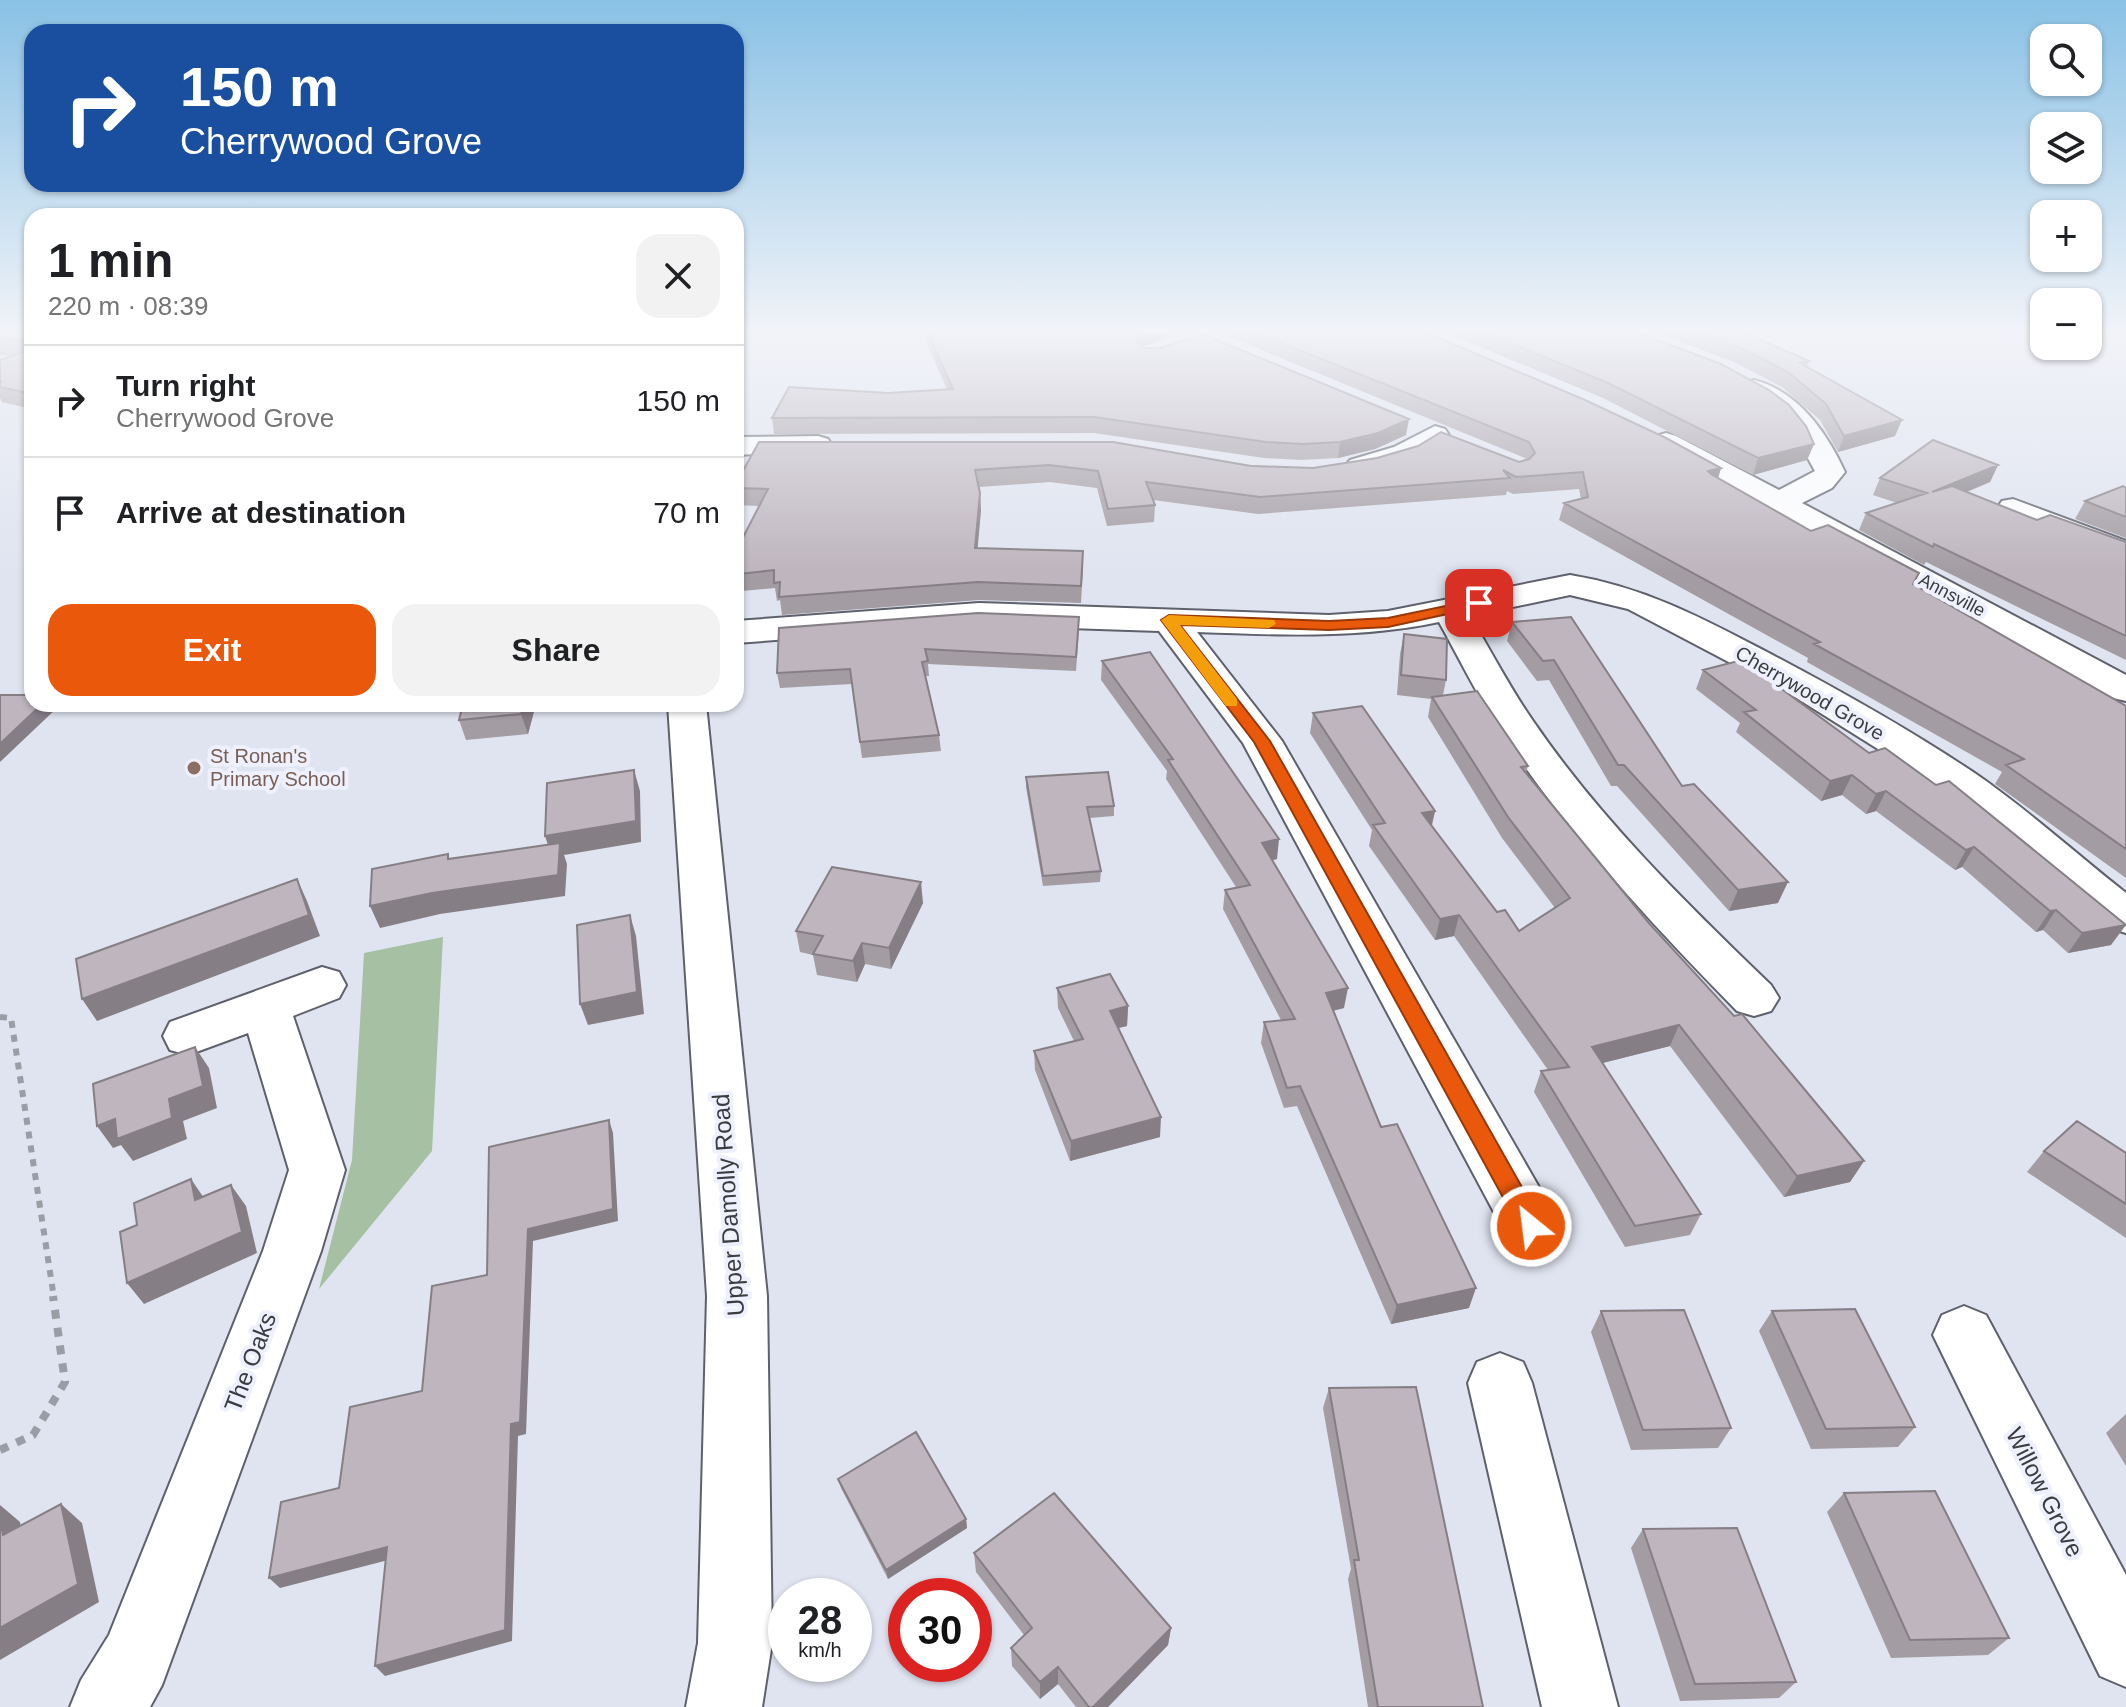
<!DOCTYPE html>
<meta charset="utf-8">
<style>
:root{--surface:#fff;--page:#f2f2f2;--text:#202124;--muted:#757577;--line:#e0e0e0;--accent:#ea580c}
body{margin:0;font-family:Helvetica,sans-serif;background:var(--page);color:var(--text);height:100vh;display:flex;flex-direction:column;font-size:30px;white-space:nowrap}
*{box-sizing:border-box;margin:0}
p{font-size:26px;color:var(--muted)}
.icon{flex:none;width:44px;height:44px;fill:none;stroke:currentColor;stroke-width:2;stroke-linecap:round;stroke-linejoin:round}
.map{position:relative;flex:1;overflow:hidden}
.details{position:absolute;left:24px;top:208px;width:720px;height:504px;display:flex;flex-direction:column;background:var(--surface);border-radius:24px;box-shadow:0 2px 6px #0004}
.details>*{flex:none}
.hud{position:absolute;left:24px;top:24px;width:720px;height:168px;border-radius:24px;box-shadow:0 2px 6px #0004;background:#1a4fa0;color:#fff;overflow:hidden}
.tools{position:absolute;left:2030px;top:24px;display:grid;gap:16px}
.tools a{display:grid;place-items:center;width:72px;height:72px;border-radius:16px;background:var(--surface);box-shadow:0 2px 6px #0004;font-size:40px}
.speed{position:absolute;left:768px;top:1578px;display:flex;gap:16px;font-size:40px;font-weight:700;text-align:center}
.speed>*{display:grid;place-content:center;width:104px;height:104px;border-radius:50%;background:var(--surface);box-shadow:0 2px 6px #0004;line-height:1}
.speed small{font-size:20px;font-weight:400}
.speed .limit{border:12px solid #d22;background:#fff;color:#111}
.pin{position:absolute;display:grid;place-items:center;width:68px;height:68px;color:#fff;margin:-34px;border-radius:16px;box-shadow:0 4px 12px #0006}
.me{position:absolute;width:88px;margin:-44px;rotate:331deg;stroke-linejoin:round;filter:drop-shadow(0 0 6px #0008)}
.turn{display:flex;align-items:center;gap:28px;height:168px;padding:0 24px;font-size:36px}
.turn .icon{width:104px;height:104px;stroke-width:2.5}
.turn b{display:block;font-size:56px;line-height:68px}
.round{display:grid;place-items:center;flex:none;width:84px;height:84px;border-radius:24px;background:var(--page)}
.overview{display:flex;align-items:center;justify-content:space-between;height:136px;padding:0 24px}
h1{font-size:48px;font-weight:600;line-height:60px}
.action{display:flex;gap:16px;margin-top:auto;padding:16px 24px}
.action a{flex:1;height:92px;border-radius:24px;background:var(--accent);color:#fff;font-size:32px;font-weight:600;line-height:92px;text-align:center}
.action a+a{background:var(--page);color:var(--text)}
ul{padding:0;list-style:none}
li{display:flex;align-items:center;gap:24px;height:112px;padding:0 24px;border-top:2px solid var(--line)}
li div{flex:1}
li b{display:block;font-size:30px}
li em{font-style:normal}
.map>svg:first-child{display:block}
</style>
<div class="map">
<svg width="2126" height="1707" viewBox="0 0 2126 1707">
<rect width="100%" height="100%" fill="#e0e4f0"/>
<path fill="#a5c0a2" d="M 443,937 L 432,1151 L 319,1289 L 352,1160 L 364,953 Z"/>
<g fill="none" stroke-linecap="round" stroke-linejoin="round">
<g stroke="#5e616b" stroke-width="4">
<path id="minor" d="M 1754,380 C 1798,391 1827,433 1845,472 L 1832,488 L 1802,503 L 2126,675 L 2126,701 L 2113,698 L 1656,448 L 1652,442 L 1656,436 L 1666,433 L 1676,436 L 1779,490 L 1815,471 L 1791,428 L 1741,388 L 1745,382 Z
M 1435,426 L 1445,429 L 1449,435 C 1435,455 1373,478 1350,472 L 1345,466 L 1350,460 L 1394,447 Z
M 818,436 L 828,439 L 832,445 L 828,451 L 736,455 L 736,437 Z
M 2013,499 L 2126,541 L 2126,562 L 2002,515 L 1997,508 L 2002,501 Z
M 1570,575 C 1644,587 1702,618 1767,652 C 1837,689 1907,728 1973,772 C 2026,808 2075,853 2126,893 L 2126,933 L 2110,928 L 1945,791 L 1795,697 L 1628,609 L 1570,595 L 1470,616 C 1491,651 1510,688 1533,721 C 1600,819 1686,903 1771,985 L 1779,998 L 1771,1011 L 1754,1016 L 1737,1011 C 1649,921 1564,830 1496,724 C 1475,691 1458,656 1439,622 C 1358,639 1279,635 1197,632 L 1282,741 L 1551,1208 L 1560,1226 L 1551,1244 L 1531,1251 L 1511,1244 L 1243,743 L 1159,631 L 979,625 L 736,643 L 736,621 L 979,603 L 1329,615 L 1388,611 Z
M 668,704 L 706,704 L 767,1296 L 772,1643 L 762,1707 L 686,1707 L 698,1643 L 707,1296 Z
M 322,967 L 339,972 L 346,985 L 339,998 L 293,1016 L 345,1170 L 321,1251 L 162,1685 L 150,1707 L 70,1707 L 81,1680 L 109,1635 L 263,1251 L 289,1170 L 248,1033 L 188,1055 L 170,1050 L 163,1036 L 170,1022 Z
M 1964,1306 L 1986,1315 L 2126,1575 L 2126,1687 L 2100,1676 L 1933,1335 L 1942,1315 Z
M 1500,1353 L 1523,1362 L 1532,1383 L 1618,1707 L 1542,1707 L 1468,1383 L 1477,1362 Z"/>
</g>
<path stroke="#9a9da6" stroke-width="6" stroke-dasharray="7 7" stroke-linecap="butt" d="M 0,1017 L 11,1018 L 54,1298"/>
<path stroke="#9a9da6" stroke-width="8" stroke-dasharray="9 9" stroke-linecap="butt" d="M 0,1450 L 33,1435 L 65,1382 L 53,1296"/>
<use href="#minor" fill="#fff" fill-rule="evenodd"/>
</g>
<path fill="#a39ca3" d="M 0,333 L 32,333 L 32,409 L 2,402 L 0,398 L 0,360 L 13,356 L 0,355 Z
M 922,333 L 1178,333 L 1142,347 L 1406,435 L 1375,449 L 1338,458 L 1301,460 L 1264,458 L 1094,433 L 774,434 L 772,418 L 888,393 L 947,389 Z
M 1220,333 L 1427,333 L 1721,468 L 1718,478 L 1811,531 L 1919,573 L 1913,584 L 2126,706 L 2126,878 L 1995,784 L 2002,772 L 1807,662 L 1808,658 L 1559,520 L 1564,503 L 1581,499 L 1579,489 L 1513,494 L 1507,491 L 1506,495 L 1258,514 L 1153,500 L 1155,505 L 1154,522 L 1107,526 L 1097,488 L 1050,482 L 979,487 L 981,510 L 977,548 L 1083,569 L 1081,603 L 979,600 L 782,615 L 780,600 L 777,601 L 775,588 L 742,591 L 739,574 L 759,506 L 736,505 L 736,483 L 759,442 L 1313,468 L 1519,462 L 1526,460 L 1525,458 Z
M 1447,333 L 1639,333 L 1814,444 L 1807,460 L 1753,475 L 1603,398 Z
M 1657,333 L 1745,333 L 1809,361 L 1807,367 L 1895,436 L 1838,452 L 1820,420 L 1782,387 L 1734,362 Z
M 1998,465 L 1990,482 L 1967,492 L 2037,520 L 2126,542 L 2126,660 L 1926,562 L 1924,565 L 1859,530 L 1866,513 L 1897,503 L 1873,495 L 1880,478 Z
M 2126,488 L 2126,538 L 2075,519 L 2085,501 Z
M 1571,617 L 1682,786 L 1778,903 L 1729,911 L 1617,786 L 1611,786 L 1549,680 L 1537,681 L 1507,641 L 1512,622 Z
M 779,628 L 1079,631 L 1076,671 L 928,664 L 929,676 L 926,676 L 939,735 L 941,751 L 862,758 L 852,684 L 780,688 L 777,673 Z
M 1404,634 L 1446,680 L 1443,695 L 1528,766 L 1526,773 L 1648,922 L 1864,1161 L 1850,1182 L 1784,1197 L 1670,1046 L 1602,1063 L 1701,1214 L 1690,1235 L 1625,1247 L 1534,1092 L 1541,1071 L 1548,1070 L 1454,936 L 1435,940 L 1369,846 L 1372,830 L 1310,733 L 1313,713 L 1435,811 L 1432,826 L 1497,912 L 1519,931 L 1555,908 L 1502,838 L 1428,717 L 1431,699 L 1397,695 L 1400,654 Z
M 1742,660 L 2111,945 L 2068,953 L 2043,930 L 2036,932 L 1962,867 L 1955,870 L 1876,811 L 1866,814 L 1842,795 L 1821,801 L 1736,732 L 1740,723 L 1696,689 L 1703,670 Z
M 1102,661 L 1277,859 L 1272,860 L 1344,1008 L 1333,1011 L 1381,1127 L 1469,1308 L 1391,1324 L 1297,1106 L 1284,1108 L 1261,1043 L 1264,1022 L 1281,1020 L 1223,909 L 1225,890 L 1236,887 L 1166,779 L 1167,771 L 1101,680 Z
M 536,704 L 528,734 L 466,740 L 459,720 Z
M 1026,777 L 1114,806 L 1114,816 L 1089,818 L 1101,871 L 1100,882 L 1043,886 L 1026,787 Z
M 923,903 L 891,969 L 865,964 L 857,982 L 817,975 L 813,955 L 800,952 L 796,931 Z
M 1057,988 L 1128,1006 L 1127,1026 L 1118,1028 L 1160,1137 L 1070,1161 L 1035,1070 L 1034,1051 L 1074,1041 L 1058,1008 Z
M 2044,1151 L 2126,1153 L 2126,1238 L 2027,1172 Z
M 1601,1311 L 1731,1428 L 1718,1448 L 1631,1450 L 1591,1332 Z
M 1772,1311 L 1915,1427 L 1898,1447 L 1811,1449 L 1759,1331 Z
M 1329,1388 L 1483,1707 L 1368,1707 L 1348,1579 L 1351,1569 L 1323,1408 Z
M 2126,1414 L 2126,1466 L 2106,1433 Z
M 838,1479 L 966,1519 L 967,1528 L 888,1579 L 841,1488 Z
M 1844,1493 L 2009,1638 L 1988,1655 L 1891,1658 L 1827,1512 Z
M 1643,1529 L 1796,1682 L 1779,1698 L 1680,1701 L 1631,1548 Z
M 974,1553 L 1171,1628 L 1168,1645 L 1108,1707 L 1076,1707 L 1058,1684 L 1040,1699 L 1012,1666 L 1011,1648 L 1024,1635 L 976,1572 Z"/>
<path fill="#857f85" d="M 1141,333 L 1178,333 L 1141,347 L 1136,340 Z
M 1409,419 L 1406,435 L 1375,449 L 1338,458 L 1340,442 Z
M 1902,420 L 1895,436 L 1838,452 L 1844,436 Z
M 1814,444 L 1807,460 L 1753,475 L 1758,458 Z
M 1998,465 L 1990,482 L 1924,509 L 1932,492 Z
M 1721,468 L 1716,485 L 1708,471 Z
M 980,493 L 981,510 L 976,566 L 975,548 Z
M 42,704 L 56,704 L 58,707 L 0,762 L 0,744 Z
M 524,704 L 536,704 L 528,734 L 521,714 Z
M 634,770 L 640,791 L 641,842 L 564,855 L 567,864 L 565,896 L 440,914 L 380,928 L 370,906 L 552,857 L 545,836 Z
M 1852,775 L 1842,795 L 1821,801 L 1830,781 Z
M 1886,791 L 1876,811 L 1866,814 L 1876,794 Z
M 1435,811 L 1430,831 L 1422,813 Z
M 1279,839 L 1277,859 L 1260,863 L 1262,843 Z
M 1974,847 L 1962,867 L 1955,870 L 1966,850 Z
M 297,879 L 307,901 L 320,936 L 97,1021 L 82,999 Z
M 921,882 L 923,903 L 891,969 L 889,948 Z
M 1788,882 L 1778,903 L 1729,911 L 1738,890 Z
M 2056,910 L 2043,930 L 2036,932 L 2050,911 Z
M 630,915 L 636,936 L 644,1014 L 588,1025 L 580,1004 Z
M 1459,915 L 1454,936 L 1435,940 L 1440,919 Z
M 2126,925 L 2111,945 L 2068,953 L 2082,933 Z
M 862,943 L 865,964 L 857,982 L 853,961 Z
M 1348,988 L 1344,1008 L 1322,1013 L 1326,993 Z
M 1128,1006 L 1127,1026 L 1109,1030 L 1110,1011 Z
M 1679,1025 L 1670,1046 L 1583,1068 L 1592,1047 Z
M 195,1047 L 209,1068 L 217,1108 L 183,1121 L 187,1139 L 133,1161 L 121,1145 L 113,1148 L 97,1126 L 169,1099 Z
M 1161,1117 L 1160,1137 L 1070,1161 L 1071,1141 Z
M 609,1120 L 613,1133 L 618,1221 L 533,1241 L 526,1434 L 518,1436 L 512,1641 L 385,1676 L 375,1666 L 528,1229 Z
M 1864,1161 L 1850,1182 L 1784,1197 L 1797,1176 Z
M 191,1179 L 206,1201 L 195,1200 Z
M 231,1185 L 246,1206 L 257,1253 L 144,1304 L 127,1283 Z
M 1476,1288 L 1469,1308 L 1391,1324 L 1397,1305 Z
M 61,1504 L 82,1523 L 99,1602 L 0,1660 L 0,1628 Z
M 0,1505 L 20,1522 L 26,1554 L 3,1535 L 0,1518 Z
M 966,1519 L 967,1528 L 888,1579 L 886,1570 Z
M 387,1547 L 396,1558 L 280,1588 L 269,1578 Z
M 1171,1628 L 1168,1645 L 1108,1707 L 1093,1707 Z
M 1058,1667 L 1058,1684 L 1040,1699 L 1040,1682 Z"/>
<path fill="#beb5be" stroke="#857f85" stroke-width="2" d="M 0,333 L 32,333 L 32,341 L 0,339 Z
M 928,333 L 1141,333 L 1136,340 L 1143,348 L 1161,348 L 1202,334 L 1409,419 L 1378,433 L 1340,442 L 1303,444 L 1266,442 L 1094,417 L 772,418 L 789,387 L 888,393 L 953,389 Z
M 1257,333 L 1427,333 L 1585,400 L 1666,438 L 1721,468 L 1708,471 L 1711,474 L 1811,531 L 1828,525 L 1919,573 L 1913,584 L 2126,706 L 2126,849 L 2006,765 L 2024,759 L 1814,644 L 1820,642 L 1564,503 L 1588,497 L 1583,472 L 1516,477 L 1503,470 L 1510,478 L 1260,497 L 1146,482 L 1155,505 L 1108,509 L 1098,471 L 1049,465 L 975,470 L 980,493 L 975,548 L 1083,551 L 1081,586 L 978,582 L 779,597 L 780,582 L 774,583 L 774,570 L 739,574 L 739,545 L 768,489 L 736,488 L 736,483 L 759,442 L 1113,442 L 1251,466 L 1313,468 L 1377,458 L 1418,446 L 1441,432 L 1519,462 L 1529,459 L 1535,453 L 1529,442 Z
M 1486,333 L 1639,333 L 1721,364 L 1769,390 L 1789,405 L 1806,426 L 1814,444 L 1758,458 L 1608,383 Z
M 1700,333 L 1745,333 L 1809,361 L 1800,363 L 1902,420 L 1844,436 L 1826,404 L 1788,372 L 1739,347 Z
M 32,349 L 32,394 L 0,387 L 0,382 L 2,382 L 0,381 L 0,360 Z
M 1933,440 L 1998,465 L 1932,492 L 1952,486 L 2037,520 L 2050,515 L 2126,542 L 2126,636 L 1934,544 L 1933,547 L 1866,513 L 1927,493 L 1880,478 Z
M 2123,486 L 2126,488 L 2126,517 L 2085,501 Z
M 978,613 L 1079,617 L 1076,657 L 925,649 L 928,661 L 922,662 L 939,735 L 860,742 L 850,669 L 777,673 L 779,628 Z
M 1571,617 L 1682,786 L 1694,784 L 1788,882 L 1738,890 L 1624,765 L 1618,765 L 1554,660 L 1543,661 L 1512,622 Z
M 1404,634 L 1447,639 L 1446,680 L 1401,675 Z
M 1150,652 L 1279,839 L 1262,843 L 1348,988 L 1326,993 L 1381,1127 L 1397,1124 L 1476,1288 L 1397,1305 L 1300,1086 L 1287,1088 L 1264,1022 L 1295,1019 L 1225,890 L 1250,885 L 1168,760 L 1173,759 L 1102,661 Z
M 1742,660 L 1869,753 L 1885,748 L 1936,785 L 1949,781 L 2126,925 L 2082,933 L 2056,910 L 2050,911 L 1974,847 L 1966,850 L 1886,791 L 1876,794 L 1852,775 L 1830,781 L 1744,712 L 1756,710 L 1703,670 Z
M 1477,691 L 1528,766 L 1521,767 L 1585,845 L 1648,922 L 1734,1016 L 1742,1014 L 1864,1161 L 1797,1176 L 1679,1025 L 1592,1047 L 1701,1214 L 1635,1226 L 1541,1071 L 1569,1067 L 1459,915 L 1440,919 L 1373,825 L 1385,823 L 1313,713 L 1362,706 L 1435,811 L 1422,813 L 1497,912 L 1505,910 L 1519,931 L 1570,898 L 1508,817 L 1432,697 Z
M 0,695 L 32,695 L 32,704 L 42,704 L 0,744 Z
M 463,704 L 524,704 L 521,714 L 459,720 Z
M 634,770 L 636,821 L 545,836 L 547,783 Z
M 1108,772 L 1114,806 L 1087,807 L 1101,871 L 1043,876 L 1026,777 Z
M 560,843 L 558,875 L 432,893 L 370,906 L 372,869 L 448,854 L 448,859 Z
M 832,867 L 921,882 L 889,948 L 862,943 L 853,961 L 813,954 L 823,936 L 796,931 Z
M 297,879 L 309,915 L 82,999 L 76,959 Z
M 630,915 L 637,992 L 580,1004 L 577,925 Z
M 1110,974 L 1128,1006 L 1110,1011 L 1161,1117 L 1071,1141 L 1034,1051 L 1083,1039 L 1057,988 Z
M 195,1047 L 203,1086 L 169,1099 L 172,1118 L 117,1139 L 115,1119 L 97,1126 L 93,1084 Z
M 609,1120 L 613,1209 L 528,1229 L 520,1422 L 511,1424 L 505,1630 L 375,1666 L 387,1547 L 269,1578 L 281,1502 L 339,1488 L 350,1407 L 422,1391 L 432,1286 L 487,1275 L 489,1147 Z
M 2077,1121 L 2126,1153 L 2126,1204 L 2044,1151 Z
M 191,1179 L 195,1200 L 231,1185 L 242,1232 L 127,1283 L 120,1232 L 137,1225 L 134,1203 Z
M 1855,1309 L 1915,1427 L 1826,1429 L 1772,1311 Z
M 1684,1310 L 1731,1428 L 1643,1430 L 1601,1311 Z
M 1416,1387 L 1483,1707 L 1378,1707 L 1354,1560 L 1359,1560 L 1329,1388 Z
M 916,1432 L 966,1519 L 886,1570 L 838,1479 Z
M 1935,1491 L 2009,1638 L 1910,1640 L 1844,1493 Z
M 1054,1493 L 1171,1628 L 1093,1707 L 1089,1707 L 1058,1667 L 1040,1682 L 1011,1648 L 1032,1628 L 974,1553 Z
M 61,1504 L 78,1584 L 0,1628 L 0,1518 L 3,1535 Z
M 1737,1528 L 1796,1682 L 1695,1684 L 1643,1529 Z"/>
<linearGradient id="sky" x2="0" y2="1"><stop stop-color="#89c1e5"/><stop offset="0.58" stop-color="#f1f3f8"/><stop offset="1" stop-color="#f1f3f8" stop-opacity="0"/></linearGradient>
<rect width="2126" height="572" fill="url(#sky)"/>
<path fill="#ea580c" stroke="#983908" stroke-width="2" d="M 1479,599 L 1486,603 L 1484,606 L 1388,627 L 1329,630 L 1180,625 L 1270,741 L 1540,1219 L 1543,1226 L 1540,1234 L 1531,1237 L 1523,1234 L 1254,742 L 1161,620 L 1169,615 L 1329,621 L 1388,618 Z"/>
<path fill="#f59e0b" d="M 1169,615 L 1274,620 L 1276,624 L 1269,628 L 1180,625 L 1237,699 L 1237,706 L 1226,706 L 1161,620 Z"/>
<circle fill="#8d6e63" stroke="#eef1fd" stroke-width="3" cx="194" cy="768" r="8"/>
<g text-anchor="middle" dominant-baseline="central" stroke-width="8" stroke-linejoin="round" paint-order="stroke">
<g font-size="18" fill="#3b3c41" stroke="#eef1fd">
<text transform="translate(1952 595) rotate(28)">Annsville</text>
</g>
<g font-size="20" fill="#3b3c41" stroke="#eef1fd">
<text transform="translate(1810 693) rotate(30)">Cherrywood Grove</text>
</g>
<g font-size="20" fill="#785e54" stroke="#eef1fd" text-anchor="start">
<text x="210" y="756">St Ronan's<tspan x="210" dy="23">Primary School</tspan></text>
</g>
<g font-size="24" fill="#3b3c41" stroke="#eef1fd">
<text transform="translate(728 1205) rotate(-94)">Upper Damolly Road</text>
<text transform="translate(250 1362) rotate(-69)">The Oaks</text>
<text transform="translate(2045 1492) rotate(63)">Willow Grove</text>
</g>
</g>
</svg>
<div class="tools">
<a><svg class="icon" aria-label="search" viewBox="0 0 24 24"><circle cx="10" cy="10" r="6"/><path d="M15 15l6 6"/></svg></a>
<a><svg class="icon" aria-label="layers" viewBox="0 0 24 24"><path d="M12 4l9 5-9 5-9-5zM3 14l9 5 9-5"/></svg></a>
<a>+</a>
<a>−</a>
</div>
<div class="speed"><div>28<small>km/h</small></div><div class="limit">30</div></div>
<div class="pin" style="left:1479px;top:603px;background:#d93025"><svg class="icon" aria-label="arrive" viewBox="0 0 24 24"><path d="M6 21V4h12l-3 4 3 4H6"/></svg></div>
<svg class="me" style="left:1531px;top:1226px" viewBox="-20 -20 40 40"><circle r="17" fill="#ea580c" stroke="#fff" stroke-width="3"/><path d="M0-11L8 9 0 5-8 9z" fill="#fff"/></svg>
<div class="hud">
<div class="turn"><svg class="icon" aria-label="right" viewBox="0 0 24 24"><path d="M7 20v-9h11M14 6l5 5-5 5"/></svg><div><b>150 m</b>Cherrywood Grove</div></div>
</div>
<section class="details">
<div class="overview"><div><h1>1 min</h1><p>220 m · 08:39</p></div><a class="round"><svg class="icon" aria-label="close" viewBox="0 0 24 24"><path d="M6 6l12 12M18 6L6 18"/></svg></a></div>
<ul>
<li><svg class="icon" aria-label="right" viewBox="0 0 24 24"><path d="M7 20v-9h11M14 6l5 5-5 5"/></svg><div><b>Turn right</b><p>Cherrywood Grove</p></div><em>150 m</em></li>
<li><svg class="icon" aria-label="arrive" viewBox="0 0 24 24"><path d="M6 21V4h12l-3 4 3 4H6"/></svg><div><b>Arrive at destination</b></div><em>70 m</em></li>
</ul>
<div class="action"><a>Exit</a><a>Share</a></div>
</section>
</div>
